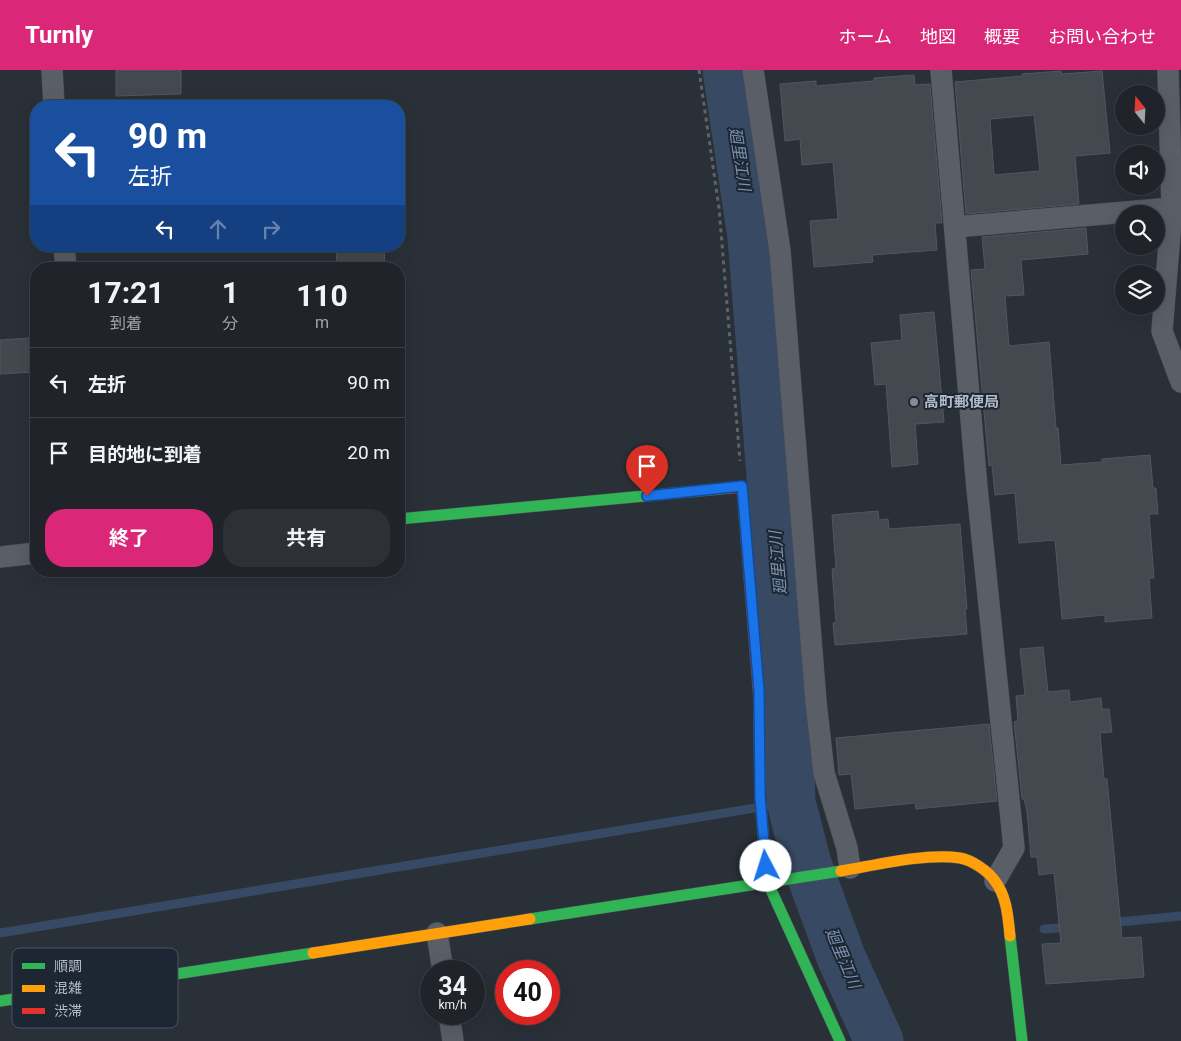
<!DOCTYPE html>
<html lang="ja">
<meta charset="utf-8">
<style>
:root{--surface:#20242a;--page:#2d3036;--text:#f1f3f6;--muted:#a2a4a8;--line:#3d4147;--accent:#db2777}
body{margin:0;font-family:Roboto,"Noto Sans JP",sans-serif;background:var(--page);color:var(--text);height:100vh;display:flex;flex-direction:column;font-size:19px;white-space:nowrap}
*{box-sizing:border-box;margin:0}
p{font-size:16px;color:var(--muted)}
.icon{flex:none;width:28px;height:28px;fill:none;stroke:currentColor;stroke-width:2;stroke-linecap:round;stroke-linejoin:round}
.map{position:relative;flex:1;overflow:hidden}
.details{position:absolute;left:30px;top:192px;width:375px;height:315px;display:flex;flex-direction:column;background:var(--surface);border-radius:20px;box-shadow:0 5px 20px #0002,0 0 0 1px var(--line)}
.details>*{flex:none}
.banner{position:absolute;left:30px;top:30px;width:375px;height:152px;border-radius:20px;box-shadow:0 5px 20px #0002,0 0 0 1px var(--line);background:#1a4fa0;color:#fff;overflow:hidden}
.needle{width:32px;rotate:342deg}
.buttons{position:absolute;left:1115px;top:15px;display:grid;gap:10px}
.buttons a{display:grid;place-items:center;width:50px;height:50px;border-radius:50%;background:var(--surface);box-shadow:0 5px 20px #0002,0 0 0 1px var(--line);font-size:25px}
.speed{position:absolute;left:420px;top:890px;display:flex;gap:10px;font-size:25px;font-weight:700;text-align:center}
.speed>*{display:grid;place-content:center;width:65px;height:65px;border-radius:50%;background:var(--surface);box-shadow:0 5px 20px #0002,0 0 0 1px var(--line);line-height:1}
.speed small{font-size:12px;font-weight:400}
.speed .limit{border:8px solid #d22;background:#fff;color:#111}
.pin{position:absolute;display:grid;place-items:center;width:42px;height:42px;color:#fff;margin:-51px -21px;border-radius:50% 50% 50% 0;rotate:-45deg;box-shadow:0 0 5px #0007}
.pin .icon{rotate:45deg}
.me{position:absolute;width:55px;margin:-28px;rotate:355deg;stroke-linejoin:round;filter:drop-shadow(0 0 4px #0008)}
.turn{display:flex;align-items:center;gap:18px;height:105px;padding:0 15px;font-size:22px}
.turn .icon{width:65px;height:65px;stroke-width:2.5}
.turn b{display:block;font-size:35px;line-height:42px}
.lanes{display:flex;align-items:center;height:48px;padding:0 15px;background:#0003;justify-content:center;gap:25px;direction:ltr}
.lanes .off{opacity:.35}
.eta{display:flex;justify-content:space-evenly;align-items:center;height:85px;text-align:center}
.eta b{font-size:30px;font-weight:700;line-height:35px}
.button{display:flex;gap:10px;margin-top:auto;padding:10px 15px}
.button a{flex:1;height:58px;border-radius:20px;background:var(--accent);color:#fff;font-size:20px;font-weight:700;line-height:58px;text-align:center}
.button a+a{background:var(--page);color:var(--text)}
ul{padding:0;list-style:none}
li{display:flex;align-items:center;gap:15px;height:70px;padding:0 15px;border-top:1px solid var(--line)}
li div{flex:1}
li b{display:block;font-size:19px}
li em{font-style:normal}
header{display:flex;align-items:center;gap:30px;box-sizing:border-box;height:70px;padding:0 25px;background:var(--accent);color:#fff}
header strong{font-size:24px}
nav{display:flex;gap:28px;margin-inline-start:auto;font-size:18px}
.map>svg:first-child{display:block}
</style>
<header>
<strong>Turnly</strong>
<nav><a>ホーム</a><a>地図</a><a>概要</a><a>お問い合わせ</a></nav>
</header>
<div class="map">
<svg width="1181" height="971" viewBox="0 0 1181 971">
<rect width="100%" height="100%" fill="#2a3038"/>
<g fill="none" stroke-linecap="round" stroke-linejoin="round">
<path stroke="#384963" stroke-width="9" d="M 1109,853 L 1181,846
M 1044,859 L 1071,857
M 0,863 L 791,732"/>
<path stroke="#384963" stroke-width="49" d="M 727,0 L 752,167 L 788,620 L 791,732 L 807,794 L 841,887 L 879,971"/>
</g>
<path fill="#444950" stroke="#52575f" fill-rule="evenodd" d="M 116,0 L 181,0 L 181,24 L 116,26 Z
M 1061,1 L 1062,4 L 1102,1 L 1110,83 L 1075,86 L 1079,134 L 966,144 L 955,12 L 1023,6 L 1022,4 ZM 1034,45 L 1040,101 L 994,105 L 990,49 Z
M 914,5 L 915,15 L 930,14 L 942,153 L 935,153 L 937,180 L 872,185 L 873,192 L 814,197 L 810,151 L 838,149 L 833,92 L 802,95 L 800,69 L 785,71 L 780,14 L 816,11 L 816,16 L 874,11 L 874,8 Z
M 1086,158 L 1088,184 L 1021,190 L 1024,225 L 1005,226 L 1009,276 L 1049,272 L 1056,358 L 1058,358 L 1061,395 L 1102,392 L 1102,389 L 1150,385 L 1153,418 L 1156,418 L 1158,444 L 1149,444 L 1154,508 L 1149,508 L 1152,548 L 1105,552 L 1105,545 L 1062,549 L 1055,470 L 1019,473 L 1015,423 L 995,425 L 992,395 L 989,396 L 971,200 L 985,199 L 982,167 Z
M 336,176 L 384,176 L 385,199 L 337,199 Z
M 934,242 L 944,352 L 915,354 L 918,394 L 892,397 L 886,314 L 875,315 L 871,273 L 902,270 L 900,245 Z
M 30,268 L 33,302 L 0,304 L 0,270 Z
M 878,441 L 879,450 L 888,449 L 889,459 L 960,454 L 967,539 L 965,539 L 967,564 L 835,575 L 833,553 L 836,553 L 832,499 L 836,498 L 832,445 Z
M 1043,577 L 1048,622 L 1069,620 L 1070,632 L 1101,628 L 1102,639 L 1109,639 L 1112,662 L 1100,663 L 1104,709 L 1107,709 L 1122,868 L 1141,867 L 1144,907 L 1046,914 L 1042,874 L 1061,873 L 1054,803 L 1039,805 L 1037,787 L 1031,787 L 1027,741 L 1024,729 L 1022,729 L 1014,652 L 1018,651 L 1016,626 L 1025,625 L 1020,579 Z
M 989,654 L 997,731 L 916,739 L 915,733 L 855,739 L 851,704 L 839,705 L 836,668 Z"/>
<g fill="none" stroke-linecap="round" stroke-linejoin="round">
<g stroke="#484c53" stroke-width="22">
<path id="street" d="M 52,0 L 54,36
M 753,0 L 780,181 L 816,632 L 824,703 L 847,778 L 850,798
M 941,0 L 977,418 L 1014,778 L 995,811
M 1168,0 L 1172,138 L 1162,261 L 1181,312
M 955,157 L 1172,138
M 64,176 L 66,199
M 0,487 L 36,483
M 437,863 L 443,901
M 449,944 L 453,971"/>
</g>
<g stroke="#484c53" stroke-width="12">
<path id="fast" d="M 399,449 L 730,418
M 759,628 L 760,726 L 767,811 L 840,971
M 530,849 L 841,801
M 1010,866 L 1022,971
M 0,931 L 313,883"/>
</g>
<g stroke="#484c53" stroke-width="12">
<path id="slow" d="M 841,801 C 877,795 924,783 960,788 C 972,790 988,801 995,811 C 1007,827 1008,847 1010,866
M 313,883 L 530,849"/>
</g>
<g stroke="#484c53" stroke-width="12">
<path id="jam" d="M 730,418 L 742,417 L 759,628"/>
</g>
<path stroke="#5d636a" stroke-width="3" stroke-dasharray="4 4" stroke-linecap="butt" d="M 699,0 L 719,138 L 740,391"/>
<use href="#street" stroke="#5a5e66" stroke-width="21"/>
<use href="#fast" stroke="#30b455" stroke-width="11"/>
<use href="#slow" stroke="#ff9f0a" stroke-width="11"/>
<use href="#jam" stroke="#e5322d" stroke-width="11"/>
</g>
<g fill="none" stroke-linecap="round" stroke-linejoin="round">
<g stroke="#114b97" stroke-width="12">
<path id="route" d="M 647,426 L 742,416 L 759,621 L 760,726 L 766,796"/>
</g>
<use href="#route" stroke="#1a73e8" stroke-width="9"/>
</g>
<circle fill="#848b96" stroke="#1d2633" stroke-width="2" cx="914" cy="332" r="5"/>
<g text-anchor="middle" dominant-baseline="central" stroke-width="4" stroke-linejoin="round" paint-order="stroke">
<g font-size="15" font-weight="bold" fill="#b4bcc9" stroke="#1d2633" text-anchor="start">
<text x="924" y="332">高町郵便局</text>
</g>
<g font-size="16" font-style="italic" fill="#7c92b1" stroke="#1d2633">
<text transform="translate(740 89) rotate(81)">廻里江川</text>
<text transform="translate(778 493) rotate(-95)">廻里江川</text>
<text transform="translate(843 888) rotate(67)">廻里江川</text>
</g>
</g>
<rect x="12" y="878" width="166" height="80" rx="8" fill="#1d2633" stroke="#4a5360" stroke-width="1"/>
<rect x="22" y="893" width="23" height="6" fill="#30b455"/>
<rect x="22" y="915" width="23" height="7" fill="#ff9f0a"/>
<rect x="22" y="938" width="23" height="6" fill="#e5322d"/>
<g font-size="14" fill="#b4bcc9">
<text x="54" y="901">順調</text>
<text x="54" y="923">混雑</text>
<text x="54" y="946">渋滞</text>
</g>
</svg>
<div class="buttons">
<a><svg class="needle" viewBox="-14 -14 28 28"><path d="M0-13l5 13h-10z" fill="#e53935"/><path d="M0 13l5-13h-10z" fill="#a2a4a8"/></svg></a>
<a><svg class="icon" aria-label="sound" viewBox="0 0 24 24"><path d="M4 9h4l5-4v14l-5-4H4zM17 9q2 3 0 6"/></svg></a>
<a><svg class="icon" aria-label="search" viewBox="0 0 24 24"><circle cx="10" cy="10" r="6"/><path d="M15 15l6 6"/></svg></a>
<a><svg class="icon" aria-label="layers" viewBox="0 0 24 24"><path d="M12 4l9 5-9 5-9-5zM3 14l9 5 9-5"/></svg></a>
</div>
<div class="speed"><div>34<small>km/h</small></div><div class="limit">40</div></div>
<div class="pin" style="left:647px;top:426px;background:#d93025"><svg class="icon" aria-label="arrive" viewBox="0 0 24 24"><path d="M6 21V4h12l-3 4 3 4H6"/></svg></div>
<svg class="me" style="left:766px;top:796px" viewBox="-20 -20 40 40"><circle r="19" fill="#fff"/><path d="M0-13L10 11 0 6-10 11z" fill="#1a73e8"/></svg>
<div class="banner">
<div class="turn"><svg class="icon" aria-label="left" viewBox="0 0 24 24"><path d="M17 20v-9H6M10 6l-5 5 5 5"/></svg><div><b>90 m</b>左折</div></div>
<div class="lanes"><svg class="icon" aria-label="left" viewBox="0 0 24 24"><path d="M17 20v-9H6M10 6l-5 5 5 5"/></svg><svg class="icon off" aria-label="ahead" viewBox="0 0 24 24"><path d="M12 20V5M6 11l6-6 6 6"/></svg><svg class="icon off" aria-label="right" viewBox="0 0 24 24"><path d="M7 20v-9h11M14 6l5 5-5 5"/></svg></div>
</div>
<section class="details">
<div class="eta">
<div><b>17:21</b><p>到着</p></div>
<div><b>1</b><p>分</p></div>
<div><b>110</b><p>m</p></div>
</div>
<ul>
<li><svg class="icon" aria-label="left" viewBox="0 0 24 24"><path d="M17 20v-9H6M10 6l-5 5 5 5"/></svg><div><b>左折</b></div><em>90 m</em></li>
<li><svg class="icon" aria-label="arrive" viewBox="0 0 24 24"><path d="M6 21V4h12l-3 4 3 4H6"/></svg><div><b>目的地に到着</b></div><em>20 m</em></li>
</ul>
<div class="button"><a>終了</a><a>共有</a></div>
</section>
</div>
